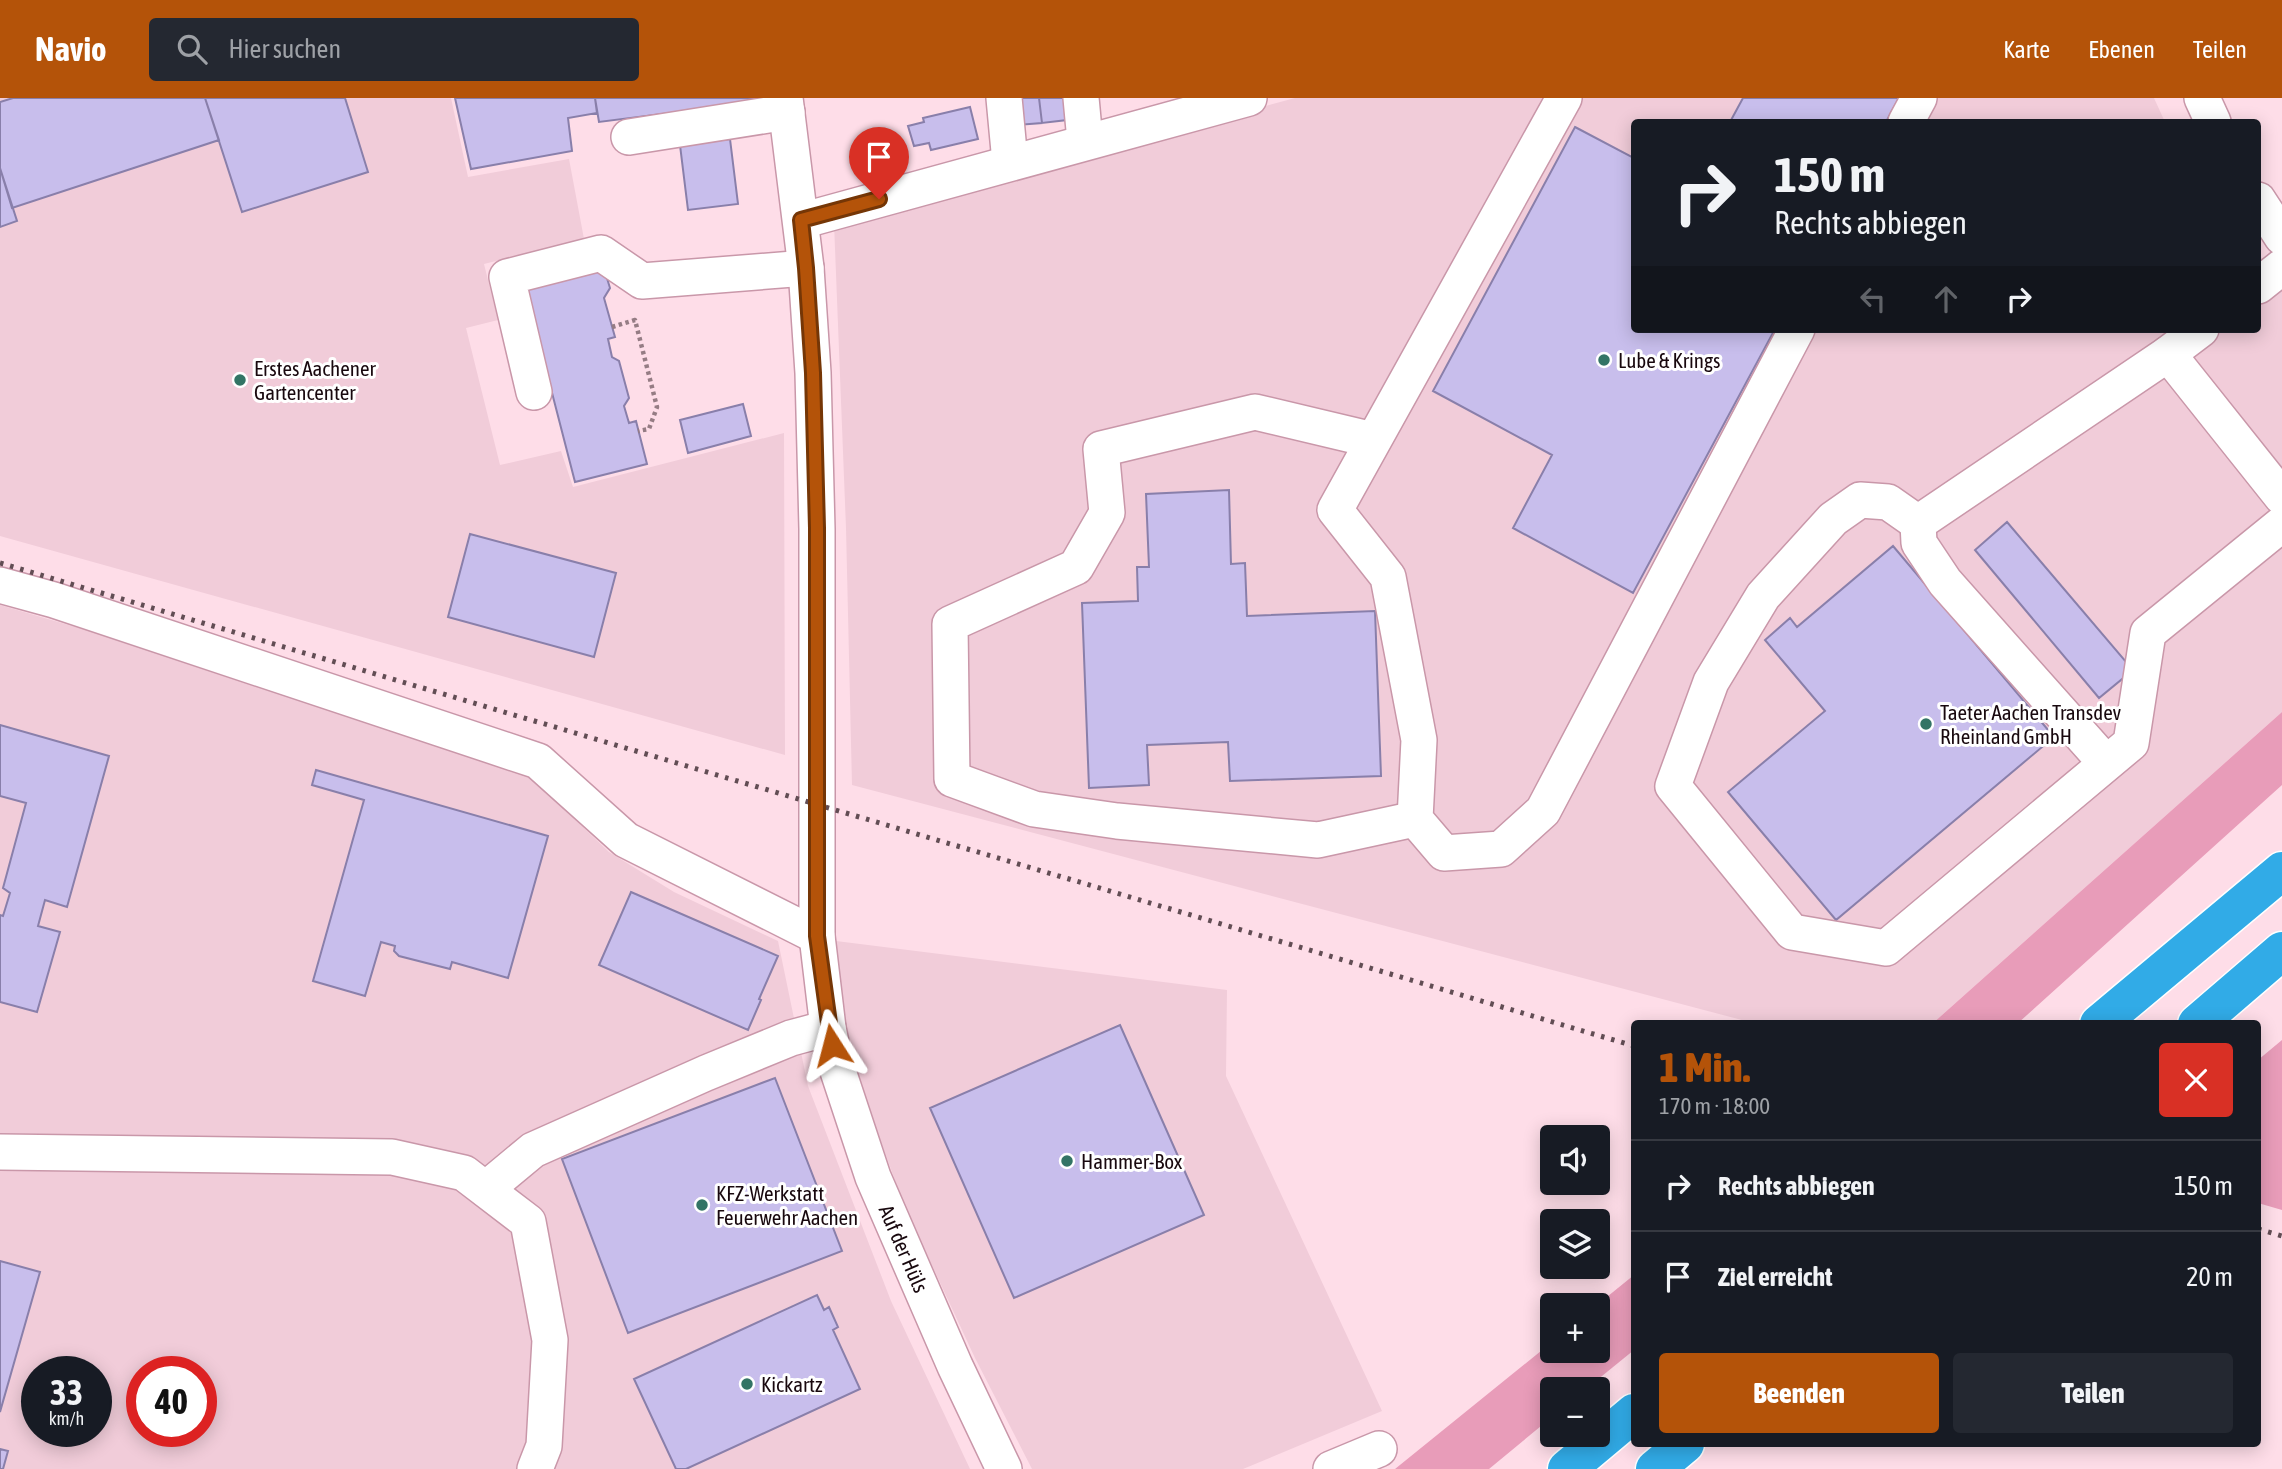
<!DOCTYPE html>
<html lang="de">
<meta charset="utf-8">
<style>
:root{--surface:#171b24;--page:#242831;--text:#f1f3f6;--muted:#9ea1a6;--line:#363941;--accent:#b45309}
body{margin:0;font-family:"Asap Condensed",sans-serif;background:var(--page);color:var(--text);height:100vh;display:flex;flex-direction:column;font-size:26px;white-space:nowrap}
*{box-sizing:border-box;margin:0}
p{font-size:23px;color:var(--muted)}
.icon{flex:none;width:38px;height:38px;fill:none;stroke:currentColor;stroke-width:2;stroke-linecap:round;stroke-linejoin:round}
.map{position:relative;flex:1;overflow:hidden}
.panel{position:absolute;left:1631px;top:922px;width:630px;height:427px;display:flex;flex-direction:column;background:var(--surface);border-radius:7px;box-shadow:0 4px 18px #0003}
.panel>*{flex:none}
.top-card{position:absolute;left:1631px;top:21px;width:630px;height:214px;border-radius:7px;box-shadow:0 4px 18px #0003;background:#171b24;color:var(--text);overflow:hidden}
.fabs{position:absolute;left:1540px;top:1027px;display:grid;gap:14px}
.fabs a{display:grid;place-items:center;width:70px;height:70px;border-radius:7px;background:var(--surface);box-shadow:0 4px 18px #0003;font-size:35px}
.speed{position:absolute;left:21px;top:1258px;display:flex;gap:14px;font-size:35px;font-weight:700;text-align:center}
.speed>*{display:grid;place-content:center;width:91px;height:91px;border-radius:50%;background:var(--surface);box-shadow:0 4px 18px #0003;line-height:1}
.speed small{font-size:18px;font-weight:400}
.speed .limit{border:10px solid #d22;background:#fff;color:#111}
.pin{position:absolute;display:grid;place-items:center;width:60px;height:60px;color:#fff;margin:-72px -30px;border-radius:50% 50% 50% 0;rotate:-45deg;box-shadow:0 0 7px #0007}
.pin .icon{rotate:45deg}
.me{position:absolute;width:77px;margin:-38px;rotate:351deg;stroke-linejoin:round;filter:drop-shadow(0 0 5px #0008)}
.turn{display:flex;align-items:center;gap:24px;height:147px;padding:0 28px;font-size:32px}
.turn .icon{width:91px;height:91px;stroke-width:2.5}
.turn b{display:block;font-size:49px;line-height:60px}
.lanes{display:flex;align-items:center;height:66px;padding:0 28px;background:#0003;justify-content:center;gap:35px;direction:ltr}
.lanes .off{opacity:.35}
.round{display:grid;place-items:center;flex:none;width:74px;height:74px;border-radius:7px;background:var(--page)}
.head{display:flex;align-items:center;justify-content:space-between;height:119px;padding:0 28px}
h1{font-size:42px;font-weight:800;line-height:52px;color:var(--accent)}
.primary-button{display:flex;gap:14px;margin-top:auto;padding:14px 28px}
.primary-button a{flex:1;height:80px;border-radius:7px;background:var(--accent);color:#fff;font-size:28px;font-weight:800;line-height:80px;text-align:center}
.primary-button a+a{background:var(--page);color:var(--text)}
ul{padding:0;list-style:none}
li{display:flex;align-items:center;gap:21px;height:91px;padding:0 28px;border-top:2px solid var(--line)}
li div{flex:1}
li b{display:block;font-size:26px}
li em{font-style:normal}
header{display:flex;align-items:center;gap:42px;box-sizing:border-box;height:98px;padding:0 35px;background:var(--accent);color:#fff}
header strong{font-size:33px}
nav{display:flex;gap:38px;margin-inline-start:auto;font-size:24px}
.search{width:490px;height:63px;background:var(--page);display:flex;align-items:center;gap:18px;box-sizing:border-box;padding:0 24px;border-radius:7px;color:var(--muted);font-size:26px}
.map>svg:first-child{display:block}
</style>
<header>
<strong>Navio</strong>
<div class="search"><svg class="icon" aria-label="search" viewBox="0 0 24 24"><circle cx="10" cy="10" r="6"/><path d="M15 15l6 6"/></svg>Hier suchen</div>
<nav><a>Karte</a><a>Ebenen</a><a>Teilen</a></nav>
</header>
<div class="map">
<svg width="2282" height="1371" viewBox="0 0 2282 1371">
<rect width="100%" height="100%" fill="#fedde8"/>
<path fill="#f1ccd9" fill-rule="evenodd" d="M 0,0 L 451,0 L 468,79 L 569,61 L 584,141 L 484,166 L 498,222 L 466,230 L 500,367 L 561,353 L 573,389 L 784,335 L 785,657 L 0,438 Z
M 1295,0 L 2154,0 L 2165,24 L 1634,24 L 1634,231 L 2258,231 L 2258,155 L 2282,188 L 2282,614 L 1932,926 L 1757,926 L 852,687 L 846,430 L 834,125 Z
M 0,507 L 144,549 L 523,672 L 609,754 L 674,794 L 778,843 L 808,988 L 891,1203 L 970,1371 L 0,1371 ZM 37,1274 L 96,1274 L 96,1334 L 37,1334 ZM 142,1274 L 201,1274 L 201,1334 L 142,1334 Z
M 836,843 L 1227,892 L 1226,978 L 1382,1313 L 1243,1371 L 1032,1371 L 975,1260 L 904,1107 L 849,956 Z"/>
<path fill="#e89cb9" d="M 2282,614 L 2282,687 L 2017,926 L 1932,926 Z
M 2282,942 L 2282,1112 L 2258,1105 L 2258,962 Z
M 1634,1177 L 1634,1252 L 1586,1291 L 1552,1292 L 1552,1319 L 1489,1371 L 1395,1371 L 1552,1244 L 1552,1253 L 1598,1253 L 1597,1207 Z"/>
<path fill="#c8beec" stroke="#897faa" stroke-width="2" d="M 13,0 L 205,0 L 219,42 L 12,110 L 0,70 L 0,4 Z
M 205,0 L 345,0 L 368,74 L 242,114 Z
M 455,0 L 595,0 L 597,15 L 568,20 L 572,53 L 471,71 Z
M 595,0 L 756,0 L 757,4 L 599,24 Z
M 1012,0 L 1039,0 L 1042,25 L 1017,27 Z
M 1039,0 L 1067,0 L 1067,22 L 1042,25 Z
M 1743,0 L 1899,0 L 1886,24 L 1730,24 Z
M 970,9 L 978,41 L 931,52 L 929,45 L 914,48 L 908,28 L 924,24 L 923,20 Z
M 1575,29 L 1634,60 L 1634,231 L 1775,231 L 1633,495 L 1513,430 L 1552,357 L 1433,293 Z
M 730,41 L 738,106 L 688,112 L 680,47 Z
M 0,70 L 17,123 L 0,129 Z
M 596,172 L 606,177 L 610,190 L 604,200 L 615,239 L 608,241 L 612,259 L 619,263 L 629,300 L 624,308 L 629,325 L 636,323 L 647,366 L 575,384 L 525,190 Z
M 743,306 L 751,338 L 688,355 L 680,322 Z
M 1229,392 L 1231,466 L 1245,465 L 1247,518 L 1375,513 L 1381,678 L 1230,683 L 1228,644 L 1147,647 L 1149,687 L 1089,690 L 1082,505 L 1138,503 L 1137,469 L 1149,469 L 1146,396 Z
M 2007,424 L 2133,572 L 2099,600 L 1975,452 Z
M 470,436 L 616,475 L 594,559 L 448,519 Z
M 1893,448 L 2054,639 L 1836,822 L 1728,694 L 1825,613 L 1765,542 L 1790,520 L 1797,529 Z
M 0,627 L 109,658 L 67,809 L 45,802 L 38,828 L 60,834 L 37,914 L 0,904 L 0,817 L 3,818 L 10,795 L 3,790 L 26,705 L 0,698 Z
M 316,672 L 548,738 L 508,880 L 452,864 L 450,871 L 399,858 L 394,853 L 395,848 L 381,844 L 365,898 L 313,883 L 364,702 L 312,687 Z
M 631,794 L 778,858 L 759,901 L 761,902 L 748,932 L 599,867 Z
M 1120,927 L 1204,1117 L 1014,1200 L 930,1010 Z
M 775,980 L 842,1153 L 628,1235 L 562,1061 Z
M 0,1163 L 40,1174 L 0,1314 Z
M 817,1197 L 824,1212 L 829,1209 L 838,1229 L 833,1232 L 860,1291 L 686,1371 L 676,1371 L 634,1281 Z
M 0,1351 L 8,1353 L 3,1371 L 0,1371 Z"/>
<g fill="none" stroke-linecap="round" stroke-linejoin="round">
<g stroke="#c997a9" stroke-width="38">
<g id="minor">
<path id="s1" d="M 785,0 L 806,170 L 813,275 L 817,431 L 817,838 L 828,930 L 835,964 L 873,1079 L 955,1268 L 1004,1371"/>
<path d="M 1004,0 L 1010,64"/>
<path d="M 1081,0 L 1085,43"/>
<path d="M 1564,0 L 1335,412 L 1388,479 L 1419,642 L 1415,721 L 1444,755 L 1501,751 L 1543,713 L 1797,231"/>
<path d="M 2202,0 L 2213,24"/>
<path d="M 1906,24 L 1919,0"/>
<path d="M 629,39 L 787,14"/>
<path d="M 2258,102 L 2282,139"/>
<path d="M 801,123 L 1249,0"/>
<path d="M 2258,188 L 2282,169"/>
<path d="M 2201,231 L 2168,256 L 2282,399"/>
<path d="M 534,294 L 507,179 L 601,155 L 642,183 L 806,170"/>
<path d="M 1373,342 L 1255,314 L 1101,351 L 1107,415 L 1076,469 L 950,526 L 952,681 L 1034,711 L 1117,723 L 1318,742 L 1415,721"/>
<path d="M 1918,425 L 1888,404 L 1860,402 L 1833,421 L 1763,498 L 1711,584 L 1673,688 L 1792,834 L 1886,850 L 2131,645 L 2148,535 L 2282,426"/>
<path d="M 0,487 L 54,502 L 538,663 L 626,742 L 817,838"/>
<path d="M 2106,665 L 1945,484 L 1919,445 L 1918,425 L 2168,256"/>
<path d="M 0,1054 L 392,1059 L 464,1075 L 528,1124 L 550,1242 L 544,1348 L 535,1371"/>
<path d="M 486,1091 L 533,1052 L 706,975 L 791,940 L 828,930"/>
<path d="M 1331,1371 L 1379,1351"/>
</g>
</g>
<g stroke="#fff" stroke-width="41">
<path id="highway" d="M 2099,926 L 2282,773
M 2197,926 L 2282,853
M 1567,1371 L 1634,1315
M 1655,1371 L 1685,1346"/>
</g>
<path stroke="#957c84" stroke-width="4.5" stroke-dasharray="3.5 3.5" stroke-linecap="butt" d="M 612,229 L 635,222 L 657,309 L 649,331 L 638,333"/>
<use href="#minor" stroke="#fff" stroke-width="35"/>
<use href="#highway" stroke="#31abe7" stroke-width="38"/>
<path stroke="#624d54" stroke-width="5" stroke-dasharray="3.5 7" stroke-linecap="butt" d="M 0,465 L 1634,948
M 2258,1131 L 2282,1138"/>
</g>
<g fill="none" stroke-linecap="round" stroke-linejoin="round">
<g stroke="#753606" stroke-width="18">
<path id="route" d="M 832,947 L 817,838 L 817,430 L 813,275 L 806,170 L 801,122 L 879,101"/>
</g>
<use href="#route" stroke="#b45309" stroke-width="12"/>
</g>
<g fill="#337465" stroke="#fff" stroke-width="2.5">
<circle cx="1604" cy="262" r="7"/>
<circle cx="240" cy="282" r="7"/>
<circle cx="1926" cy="626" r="7"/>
<circle cx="1067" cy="1063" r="7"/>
<circle cx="702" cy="1107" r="7"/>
<circle cx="747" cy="1286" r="7"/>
</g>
<g text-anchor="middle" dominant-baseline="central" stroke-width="6" stroke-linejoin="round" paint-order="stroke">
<g font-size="21" fill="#18080e" stroke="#fff" text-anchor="start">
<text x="1618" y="262">Lube &amp; Krings</text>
<text x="254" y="270">Erstes Aachener<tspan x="254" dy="24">Gartencenter</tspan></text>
<text x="1940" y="614">Taeter Aachen Transdev<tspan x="1940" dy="24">Rheinland GmbH</tspan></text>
<text x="1081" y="1063">Hammer-Box</text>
<text x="716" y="1095">KFZ-Werkstatt<tspan x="716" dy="24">Feuerwehr Aachen</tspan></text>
<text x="761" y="1286">Kickartz</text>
</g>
<g font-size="21" fill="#18080e" stroke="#fff">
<text stroke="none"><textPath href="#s1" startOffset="1166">Auf der Hüls</textPath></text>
</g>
</g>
</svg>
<div class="fabs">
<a><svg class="icon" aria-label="sound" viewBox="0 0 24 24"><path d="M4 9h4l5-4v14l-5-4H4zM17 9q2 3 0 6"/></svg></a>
<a><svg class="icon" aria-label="layers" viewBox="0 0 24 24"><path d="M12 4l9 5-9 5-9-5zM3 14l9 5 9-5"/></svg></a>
<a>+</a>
<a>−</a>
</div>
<div class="speed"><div>33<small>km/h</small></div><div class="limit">40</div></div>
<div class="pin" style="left:879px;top:101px;background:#d93025"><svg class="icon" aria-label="arrive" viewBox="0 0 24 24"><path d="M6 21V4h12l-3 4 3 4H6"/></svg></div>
<svg class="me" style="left:832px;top:947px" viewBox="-20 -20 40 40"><path d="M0-17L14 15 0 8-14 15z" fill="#b45309" stroke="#fff" stroke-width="4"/></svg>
<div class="top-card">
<div class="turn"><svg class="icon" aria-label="right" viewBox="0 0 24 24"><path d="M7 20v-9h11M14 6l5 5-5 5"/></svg><div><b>150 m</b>Rechts abbiegen</div></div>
<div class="lanes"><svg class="icon off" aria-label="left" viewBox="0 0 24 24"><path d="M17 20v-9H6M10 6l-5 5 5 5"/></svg><svg class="icon off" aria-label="ahead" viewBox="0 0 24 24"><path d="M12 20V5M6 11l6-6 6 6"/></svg><svg class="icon" aria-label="right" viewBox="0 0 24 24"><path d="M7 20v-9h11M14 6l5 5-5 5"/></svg></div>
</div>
<section class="panel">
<div class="head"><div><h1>1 Min.</h1><p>170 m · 18:00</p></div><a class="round" style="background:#d93025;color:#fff"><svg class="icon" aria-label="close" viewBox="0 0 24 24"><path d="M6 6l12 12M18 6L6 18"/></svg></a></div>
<ul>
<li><svg class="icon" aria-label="right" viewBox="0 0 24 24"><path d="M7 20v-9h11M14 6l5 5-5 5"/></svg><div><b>Rechts abbiegen</b></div><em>150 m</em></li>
<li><svg class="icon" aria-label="arrive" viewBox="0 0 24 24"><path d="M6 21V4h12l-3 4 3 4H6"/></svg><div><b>Ziel erreicht</b></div><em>20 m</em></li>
</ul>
<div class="primary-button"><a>Beenden</a><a>Teilen</a></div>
</section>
</div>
